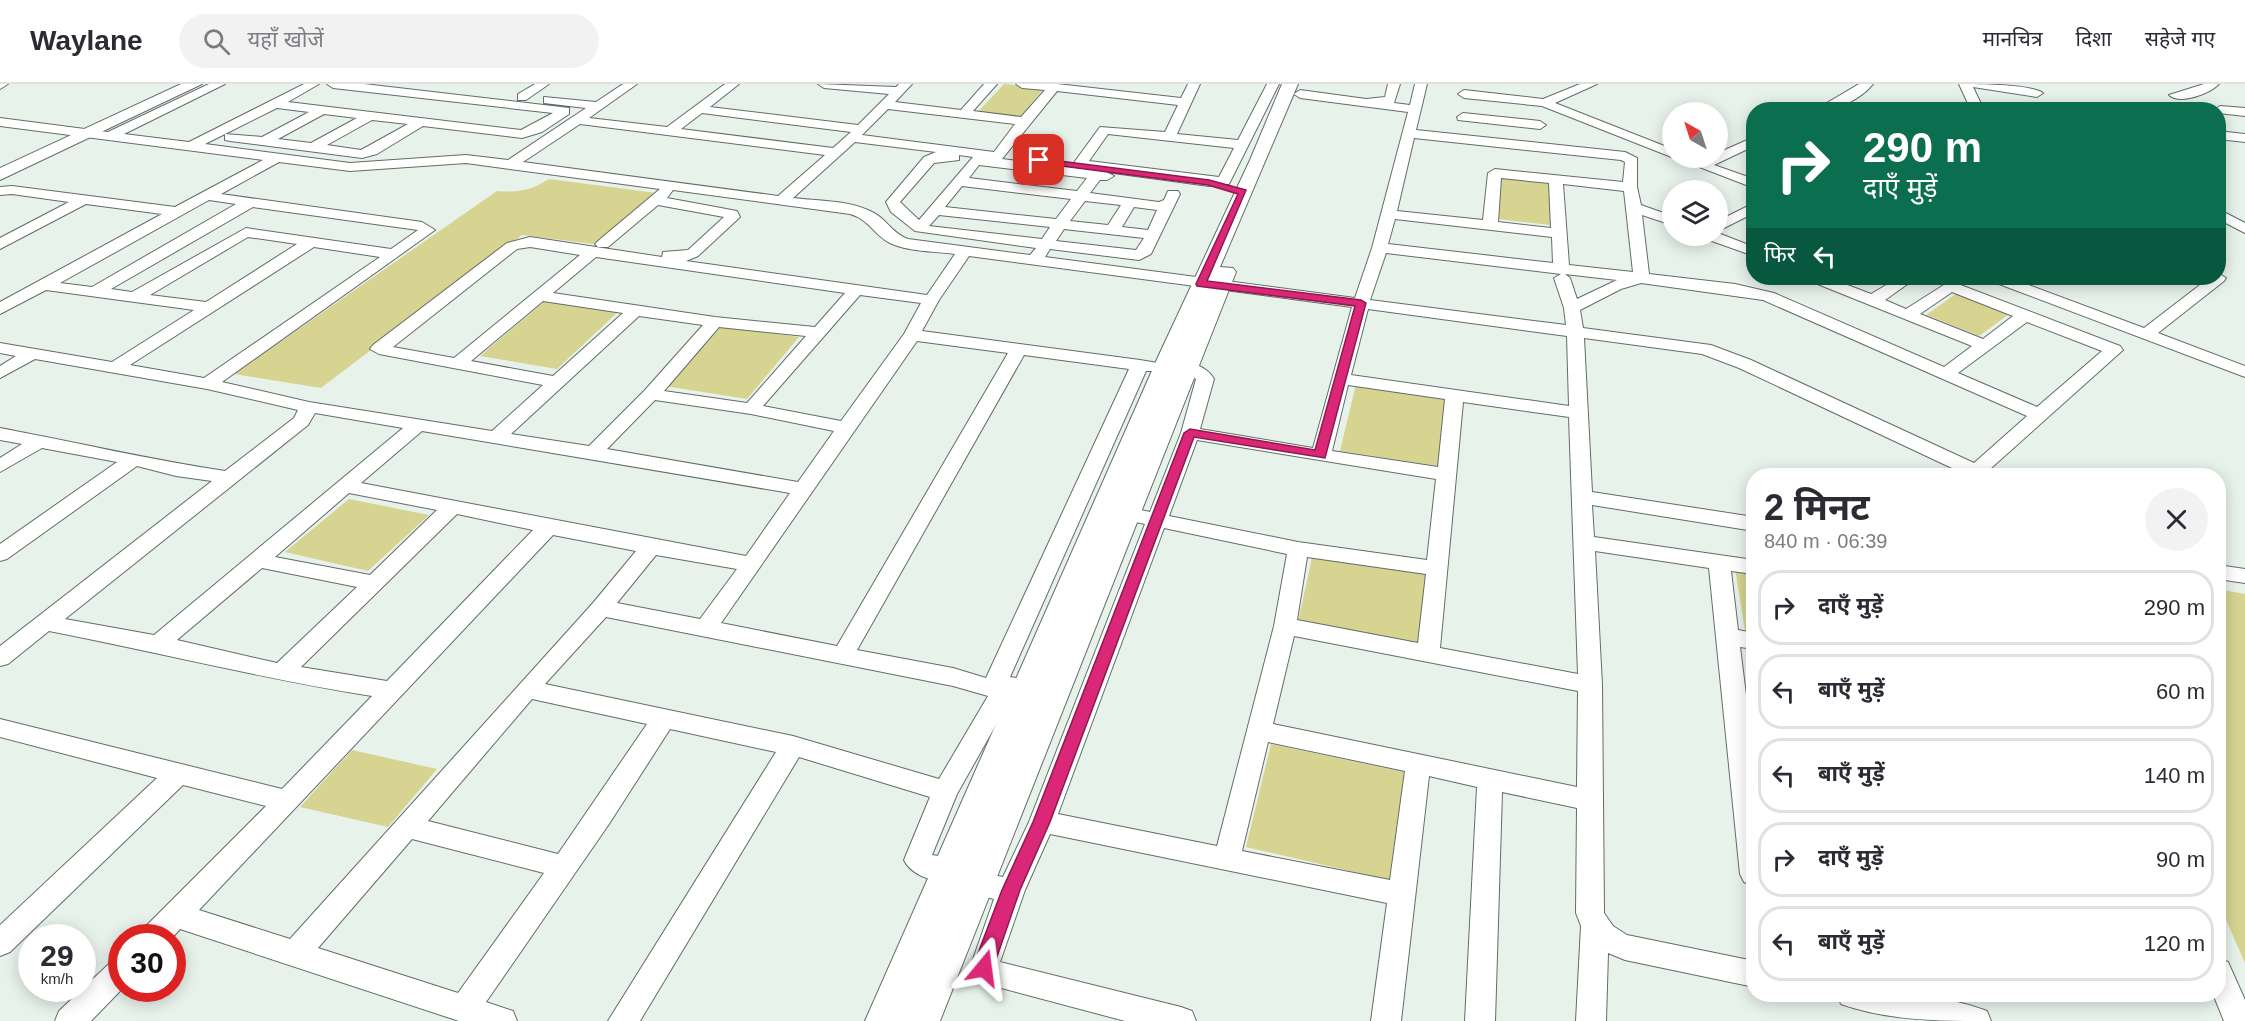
<!DOCTYPE html>
<html lang="hi">
<meta charset="utf-8">
<style>
:root{--surface:#fff;--page:#f2f2f3;--text:#2b2b33;--muted:#7c7c81;--line:#e1e1e2}
body{margin:0;font-family:Arial,"Noto Sans Devanagari",sans-serif;background:var(--page);color:var(--text);height:100vh;display:flex;flex-direction:column;font-size:22px;white-space:nowrap}
*{box-sizing:border-box;margin:0}
p{font-size:20px;color:var(--muted)}
.icon{flex:none;width:33px;height:33px;fill:none;stroke:currentColor;stroke-width:2;stroke-linecap:round;stroke-linejoin:round}
.map{position:relative;flex:1;overflow:hidden}
.side{position:absolute;left:1746px;top:384px;width:480px;height:534px;display:flex;flex-direction:column;background:var(--surface);border-radius:24px;box-shadow:0 3px 15px #0003}
.side>*{flex:none}
.top-card{position:absolute;left:1746px;top:18px;width:480px;height:183px;border-radius:24px;box-shadow:0 3px 15px #0003;background:#0b6e4f;color:#fff;overflow:hidden}
.needle{width:39px;rotate:321deg}
.fabs{position:absolute;left:1662px;top:18px;display:grid;gap:12px}
.fabs a{display:grid;place-items:center;width:66px;height:66px;border-radius:50%;background:var(--surface);box-shadow:0 3px 15px #0003;font-size:30px}
.speed{position:absolute;left:18px;top:840px;display:flex;gap:12px;font-size:30px;font-weight:700;text-align:center}
.speed>*{display:grid;place-content:center;width:78px;height:78px;border-radius:50%;background:var(--surface);box-shadow:0 3px 15px #0003;line-height:1}
.speed small{font-size:15px;font-weight:400}
.speed .limit{border:9px solid #d22;background:#fff;color:#111}
.pin{position:absolute;display:grid;place-items:center;width:51px;height:51px;color:#fff;margin:-26px;border-radius:12px;box-shadow:0 3px 9px #0006}
.me{position:absolute;width:66px;margin:-33px;rotate:16deg;stroke-linejoin:round;filter:drop-shadow(0 0 4px #0008)}
.turn{display:flex;align-items:center;gap:21px;height:126px;padding:0 18px;font-size:27px}
.turn .icon{width:78px;height:78px;stroke-width:2.5}
.turn b{display:block;font-size:42px;line-height:51px}
.then{display:flex;align-items:center;height:57px;padding:0 18px;background:#0003;gap:12px;font-size:22px}
.round{display:grid;place-items:center;flex:none;width:63px;height:63px;border-radius:32px;background:var(--page)}
.summary{display:flex;align-items:center;justify-content:space-between;height:102px;padding:0 18px}
h1{font-size:36px;font-weight:700;line-height:45px}
ul{padding:0;list-style:none}
li{display:flex;align-items:center;gap:18px;height:75px;margin:0 12px 9px;padding:0 6px;border:3px solid var(--line);border-radius:24px}
li div{flex:1}
li b{display:block;font-size:22px}
li em{font-style:normal}
header{display:flex;align-items:center;gap:36px;box-sizing:border-box;height:84px;padding:0 30px;background:var(--surface);border-bottom:2px solid var(--line)}
header strong{font-size:28px}
nav{display:flex;gap:33px;margin-inline-start:auto;font-size:21px}
.search{width:420px;height:54px;background:var(--page);display:flex;align-items:center;gap:15px;box-sizing:border-box;padding:0 21px;border-radius:33px;color:var(--muted);font-size:22px}
.map>svg:first-child{display:block}
</style>
<header>
<strong>Waylane</strong>
<div class="search"><svg class="icon" aria-label="search" viewBox="0 0 24 24"><circle cx="10" cy="10" r="6"/><path d="M15 15l6 6"/></svg>यहाँ खोजें</div>
<nav><a>मानचित्र</a><a>दिशा</a><a>सहेजे गए</a></nav>
</header>
<div class="map">
<svg width="2245" height="937" viewBox="0 0 2245 937">
<rect width="100%" height="100%" fill="#e7f2eb"/>
<path fill="#d6d490" d="M 1004,0 L 1044,4 L 1020,33 L 978,28 Z
M 1500,94 L 1550,100 L 1550,141 L 1497,135 Z
M 549,95 L 656,109 L 593,160 L 522,151 L 321,304 L 234,290 L 497,107 C 518,109 532,106 549,95 Z
M 1960,207 L 2012,228 L 1979,252 L 1926,231 Z
M 546,216 L 619,227 L 557,285 L 480,272 Z
M 722,242 L 799,253 L 747,315 L 665,302 Z
M 1356,300 L 1447,313 L 1438,382 L 1340,367 Z
M 349,415 L 429,431 L 368,487 L 285,468 Z
M 1313,469 L 1428,488 L 1420,560 L 1298,538 Z
M 1735,484 L 1753,487 L 1753,549 L 1745,547 Z
M 2218,505 L 2245,510 L 2245,879 L 2219,820 Z
M 1271,660 L 1404,688 L 1389,796 L 1246,763 Z
M 352,666 L 437,685 L 388,743 L 300,723 Z"/>
<g fill="none" stroke-linecap="round" stroke-linejoin="round">
<g stroke="#636d67" stroke-width="2">
<path id="minor" d="M 0,0 L 8,0 L 0,5 Z
M 209,0 L 225,0 L 124,50 L 189,58 L 304,0 L 319,0 L 288,18 L 521,46 L 553,29 L 333,4 L 327,0 L 364,0 L 569,24 L 569,30 L 542,48 L 522,54 L 423,42 L 377,70 L 362,74 L 230,57 L 225,56 L 225,50 L 205,60 L 350,79 L 466,71 L 508,76 L 586,24 L 544,19 L 544,13 L 596,18 L 623,0 L 637,0 L 589,34 L 667,43 L 725,0 L 739,0 L 710,23 L 858,41 L 889,10 L 824,4 L 818,0 L 896,3 L 899,0 L 912,0 L 895,18 L 961,26 L 984,0 L 997,0 L 973,27 L 1021,33 L 1045,6 L 1022,4 L 1016,0 L 1057,0 L 1181,14 L 1188,0 L 1200,0 L 1177,50 L 1238,56 L 1267,0 L 1279,0 L 1229,100 L 1209,102 L 1106,88 L 1114,92 L 1107,96 L 1100,96 L 1090,109 L 1159,118 L 1164,116 L 1168,107 L 1178,107 L 1180,110 L 1151,170 L 1139,176 L 1050,165 L 1045,173 L 1355,214 L 1372,164 L 1408,28 L 1300,14 L 1294,10 L 1300,6 L 1366,15 L 1385,13 L 1388,0 L 1400,0 L 1394,19 L 1410,21 L 1415,0 L 1427,0 L 1416,46 L 1625,68 L 1637,74 L 1637,103 L 1641,121 L 1672,132 L 1672,141 L 1642,131 L 1649,190 L 1735,200 L 1774,209 L 1944,283 L 1972,262 L 1810,197 L 1808,194 L 1829,194 L 1871,210 L 1898,194 L 1916,194 L 1885,216 L 1906,225 L 1950,197 L 2120,262 L 2123,266 L 1989,386 L 1995,392 L 1969,392 L 1739,284 L 1702,270 L 1584,254 L 1592,408 L 1754,433 L 1754,447 L 1592,421 L 1594,453 L 1754,476 L 1754,490 L 1731,487 L 1738,546 L 1754,549 L 1754,565 L 1740,563 L 1754,675 L 1754,802 L 1744,798 L 1740,790 L 1709,484 L 1595,467 L 1602,601 L 1604,829 L 1613,842 L 1627,851 L 1754,877 L 1754,903 L 1625,876 L 1608,869 L 1606,937 L 1576,937 L 1581,842 L 1576,829 L 1577,724 L 1502,708 L 1495,937 L 1465,937 L 1477,703 L 1429,692 L 1401,937 L 1371,937 L 1387,819 L 1050,750 L 1025,806 L 1000,878 L 1181,923 L 1192,927 L 1196,937 L 1125,937 L 979,898 L 970,884 L 994,815 L 967,808 L 963,800 L 966,795 C 946,802 913,795 904,776 L 930,713 L 799,673 L 640,937 L 608,937 L 776,668 L 670,645 L 609,740 L 486,918 L 513,927 L 517,937 L 459,937 L 180,845 L 172,854 L 139,854 L 143,845 L 266,722 L 183,701 L 10,868 L 0,872 L 0,841 L 157,694 L 0,653 L 0,635 L 282,705 L 372,612 C 264,595 157,568 49,547 L 8,580 L 0,582 L 0,562 L 212,397 L 176,392 L 137,382 L 7,475 L 0,477 L 0,460 L 117,378 L 42,364 L 0,388 L 0,374 L 22,360 L 0,356 L 0,344 C 75,358 150,376 225,387 L 294,334 L 298,326 L 207,305 L 35,275 L 0,294 L 0,282 L 16,272 L 0,269 L 0,259 L 112,278 L 194,226 L 46,206 L 0,230 L 0,218 L 162,130 L 86,120 L 0,165 L 0,154 L 69,118 L 12,110 L 0,111 L 0,103 L 12,102 L 175,123 L 263,76 L 0,42 L 0,34 L 108,48 ZM 1057,7 L 1178,21 L 1165,48 L 1100,43 L 1073,80 L 1075,83 L 1092,86 L 1002,75 ZM 277,24 L 309,28 L 262,53 L 225,50 ZM 888,25 L 1015,40 L 994,68 L 862,51 ZM 702,29 L 851,48 L 833,64 L 681,45 ZM 324,30 L 357,34 L 311,59 L 278,55 ZM 372,36 L 408,40 L 361,66 L 327,61 ZM 580,40 L 825,71 L 778,112 L 523,78 ZM 1108,50 L 1234,64 L 1219,93 L 1089,77 ZM 1414,54 L 1621,76 L 1625,78 L 1623,98 L 1495,85 L 1488,89 L 1483,136 L 1397,127 ZM 855,58 L 936,68 L 924,73 L 886,118 L 891,128 L 915,147 L 1036,164 L 1030,171 L 908,155 C 893,150 887,136 874,129 C 851,116 818,117 793,114 ZM 959,71 L 973,73 L 919,136 L 900,118 L 934,79 L 959,76 ZM 279,78 L 350,87 L 466,79 L 660,105 L 598,157 L 595,160 L 598,163 L 608,163 L 658,121 L 724,133 L 688,166 L 663,168 L 662,173 L 530,153 L 507,159 L 373,261 L 370,265 L 379,270 L 543,301 L 492,347 L 309,318 L 222,298 L 435,146 L 422,138 L 221,110 ZM 979,81 L 1087,94 L 1077,107 L 969,94 ZM 1501,94 L 1549,99 L 1551,144 L 1498,138 ZM 1563,100 L 1624,107 L 1633,188 L 1569,181 ZM 962,102 L 1071,115 L 1056,135 L 945,123 ZM 673,106 L 850,130 C 868,135 873,149 888,158 C 907,168 934,167 955,170 L 927,211 L 686,177 L 698,172 L 740,133 L 737,127 L 667,114 ZM 209,116 L 236,120 L 92,203 L 60,199 ZM 1085,117 L 1121,121 L 1108,141 L 1070,137 ZM 253,123 L 418,146 L 391,165 L 246,144 L 132,208 L 111,205 ZM 1134,123 L 1157,126 L 1148,146 L 1122,143 ZM 939,131 L 1050,143 L 1042,155 L 929,142 ZM 1395,135 L 1552,153 L 1553,179 L 1388,160 ZM 1064,145 L 1144,154 L 1136,166 L 1056,157 ZM 248,153 L 297,160 L 206,218 L 150,211 ZM 314,163 L 380,173 L 204,294 L 130,281 ZM 530,163 L 580,171 L 454,274 L 393,263 L 517,165 ZM 1386,169 L 1561,190 L 1554,194 L 1564,224 L 1566,241 L 1370,216 ZM 969,172 L 1352,223 L 1313,364 L 1200,345 L 1214,295 C 1208,285 1199,281 1187,278 L 1178,283 L 1196,295 L 1181,349 L 1150,428 L 1127,423 L 1120,425 L 1117,430 L 1120,435 L 1145,440 L 1029,738 L 1003,793 L 977,788 L 972,790 L 974,785 L 971,777 L 932,771 L 957,710 L 1011,614 L 1022,607 L 1026,601 L 1022,595 L 1010,593 L 1146,287 L 1158,287 L 1161,283 L 1158,279 L 1140,276 L 922,247 L 939,216 ZM 596,173 L 845,209 L 815,243 L 715,233 L 553,209 ZM 1565,190 L 1617,196 L 1577,215 L 1570,194 ZM 1641,199 L 1763,216 L 2027,332 L 1974,379 L 1751,276 L 1711,261 L 1583,244 L 1580,226 L 1621,205 ZM 1952,208 L 2013,232 L 1983,255 L 1920,230 ZM 860,211 L 921,219 L 904,250 L 841,337 L 763,322 ZM 543,217 L 623,229 L 553,292 L 471,277 ZM 1368,225 L 1567,252 L 1569,322 L 1351,291 ZM 639,232 L 703,241 L 645,306 L 589,362 L 511,350 ZM 2027,238 L 2102,267 L 2037,323 L 1958,289 ZM 719,243 L 806,252 L 747,319 L 664,307 ZM 917,257 L 1008,269 L 837,562 L 721,539 ZM 1024,271 L 1129,285 L 986,594 L 953,584 L 857,566 ZM 1348,301 L 1445,315 L 1438,383 L 1332,367 ZM 655,316 L 751,330 L 834,347 L 798,398 L 607,365 ZM 1463,318 L 1569,333 L 1578,590 L 1440,564 ZM 315,329 L 403,344 L 154,551 L 65,535 L 308,341 ZM 422,347 L 790,409 L 746,472 L 361,399 ZM 1197,356 L 1436,395 L 1427,476 L 1298,458 L 1169,432 ZM 349,409 L 437,426 L 370,491 L 275,473 ZM 457,430 L 533,446 L 387,597 L 301,583 ZM 1164,444 L 1287,470 L 1274,542 L 1217,762 L 1058,730 ZM 553,451 L 636,467 L 593,519 L 290,855 L 199,826 ZM 656,471 L 737,485 L 700,535 L 617,519 ZM 1307,473 L 1426,490 L 1418,559 L 1297,536 ZM 262,484 L 357,503 L 277,579 L 177,556 ZM 606,533 L 953,602 L 988,612 L 939,695 L 793,652 L 545,600 ZM 1294,552 L 1578,607 L 1577,703 L 1273,640 ZM 532,615 L 647,640 L 558,770 L 428,737 ZM 1268,658 L 1405,687 L 1390,796 L 1242,767 ZM 412,755 L 544,789 L 458,909 L 318,864 Z
M 535,0 L 549,0 L 526,16 L 518,16 L 518,10 Z
M 1580,0 L 1597,0 L 1555,19 L 1672,65 L 1674,74 L 1542,22 L 1464,14 L 1458,10 L 1464,6 L 1543,15 Z
M 1859,0 L 1873,0 C 1859,17 1836,26 1815,26 Z
M 1959,0 C 1978,0 2030,0 2043,9 L 2037,13 L 1973,3 L 1984,26 L 1971,26 Z
M 2204,0 L 2219,0 C 2209,10 2180,21 2169,11 Z
M 2220,22 L 2245,24 L 2245,32 L 2218,29 L 2218,26 L 2214,26 Z
M 1463,29 L 1540,37 L 1546,41 L 1540,45 L 1458,36 L 1457,33 Z
M 2218,47 L 2245,50 L 2245,58 L 2218,55 Z
M 1754,53 L 1754,62 L 1714,81 L 1754,95 L 1754,104 L 1676,74 L 1694,74 L 1702,76 L 1718,74 L 1718,69 Z
M 1754,119 L 1754,129 L 1718,147 L 1718,137 Z
M 2218,125 L 2245,139 L 2245,149 L 2218,135 Z
M 1718,149 L 1754,163 L 1754,172 L 1706,155 L 1703,152 L 1718,152 Z
M 2218,189 L 2226,194 L 2224,197 L 2158,249 L 2245,282 L 2245,293 L 1991,197 L 1989,194 L 2010,194 L 2144,244 L 2209,194 L 2218,194 Z
M 2218,481 L 2245,485 L 2245,499 L 2218,495 Z
M 122,873 L 123,904 L 91,937 L 55,937 L 59,927 L 112,877 Z
M 2218,874 L 2228,878 L 2245,916 L 2245,937 L 2224,937 L 2213,910 L 2218,910 Z
M 1837,910 C 1887,910 1938,908 1987,927 L 1991,937 C 1940,937 1889,937 1841,920 Z"/>
</g>
<g stroke="#636d67" stroke-width="2">
<path id="major" d="M 181,0 L 202,0 L 0,96 L 0,84 Z
M 1282,0 L 1298,0 L 1220,183 L 1233,184 L 1236,188 L 940,937 L 865,937 L 1158,273 L 1250,76 Z"/>
</g>
<use href="#minor" fill="#fff" fill-rule="evenodd"/>
<use href="#major" fill="#fff" fill-rule="evenodd"/>
</g>
<path fill="#db2777" stroke="#8e194d" stroke-width="1.5" d="M 1036,74 L 1209,96 L 1246,106 L 1207,197 L 1361,216 L 1366,219 L 1325,374 L 1194,353 L 1050,738 L 1020,806 L 991,890 L 984,893 L 978,890 L 975,884 L 977,872 L 1002,806 L 1033,738 L 1184,349 L 1190,345 L 1315,366 L 1355,222 L 1197,202 L 1196,200 L 1238,110 L 1208,101 L 1039,79 L 1036,78 Z"/>
</svg>
<div class="fabs">
<a><svg class="needle" viewBox="-14 -14 28 28"><path d="M0-13l5 13h-10z" fill="#e53935"/><path d="M0 13l5-13h-10z" fill="#7c7c81"/></svg></a>
<a><svg class="icon" aria-label="layers" viewBox="0 0 24 24"><path d="M12 4l9 5-9 5-9-5zM3 14l9 5 9-5"/></svg></a>
</div>
<div class="speed"><div>29<small>km/h</small></div><div class="limit">30</div></div>
<div class="pin" style="left:1039px;top:76px;background:#d93025"><svg class="icon" aria-label="arrive" viewBox="0 0 24 24"><path d="M6 21V4h12l-3 4 3 4H6"/></svg></div>
<svg class="me" style="left:984px;top:884px" viewBox="-20 -20 40 40"><path d="M0-17L14 15 0 8-14 15z" fill="#db2777" stroke="#fff" stroke-width="4"/></svg>
<div class="top-card">
<div class="turn"><svg class="icon" aria-label="right" viewBox="0 0 24 24"><path d="M7 20v-9h11M14 6l5 5-5 5"/></svg><div><b>290 m</b>दाएँ मुड़ें</div></div>
<div class="then">फिर<svg class="icon" aria-label="left" viewBox="0 0 24 24"><path d="M17 20v-9H6M10 6l-5 5 5 5"/></svg></div>
</div>
<section class="side">
<div class="summary"><div><h1>2 मिनट</h1><p>840 m · 06:39</p></div><a class="round"><svg class="icon" aria-label="close" viewBox="0 0 24 24"><path d="M6 6l12 12M18 6L6 18"/></svg></a></div>
<ul>
<li><svg class="icon" aria-label="right" viewBox="0 0 24 24"><path d="M7 20v-9h11M14 6l5 5-5 5"/></svg><div><b>दाएँ मुड़ें</b></div><em>290 m</em></li>
<li><svg class="icon" aria-label="left" viewBox="0 0 24 24"><path d="M17 20v-9H6M10 6l-5 5 5 5"/></svg><div><b>बाएँ मुड़ें</b></div><em>60 m</em></li>
<li><svg class="icon" aria-label="left" viewBox="0 0 24 24"><path d="M17 20v-9H6M10 6l-5 5 5 5"/></svg><div><b>बाएँ मुड़ें</b></div><em>140 m</em></li>
<li><svg class="icon" aria-label="right" viewBox="0 0 24 24"><path d="M7 20v-9h11M14 6l5 5-5 5"/></svg><div><b>दाएँ मुड़ें</b></div><em>90 m</em></li>
<li><svg class="icon" aria-label="left" viewBox="0 0 24 24"><path d="M17 20v-9H6M10 6l-5 5 5 5"/></svg><div><b>बाएँ मुड़ें</b></div><em>120 m</em></li>
</ul>
</section>
</div>
